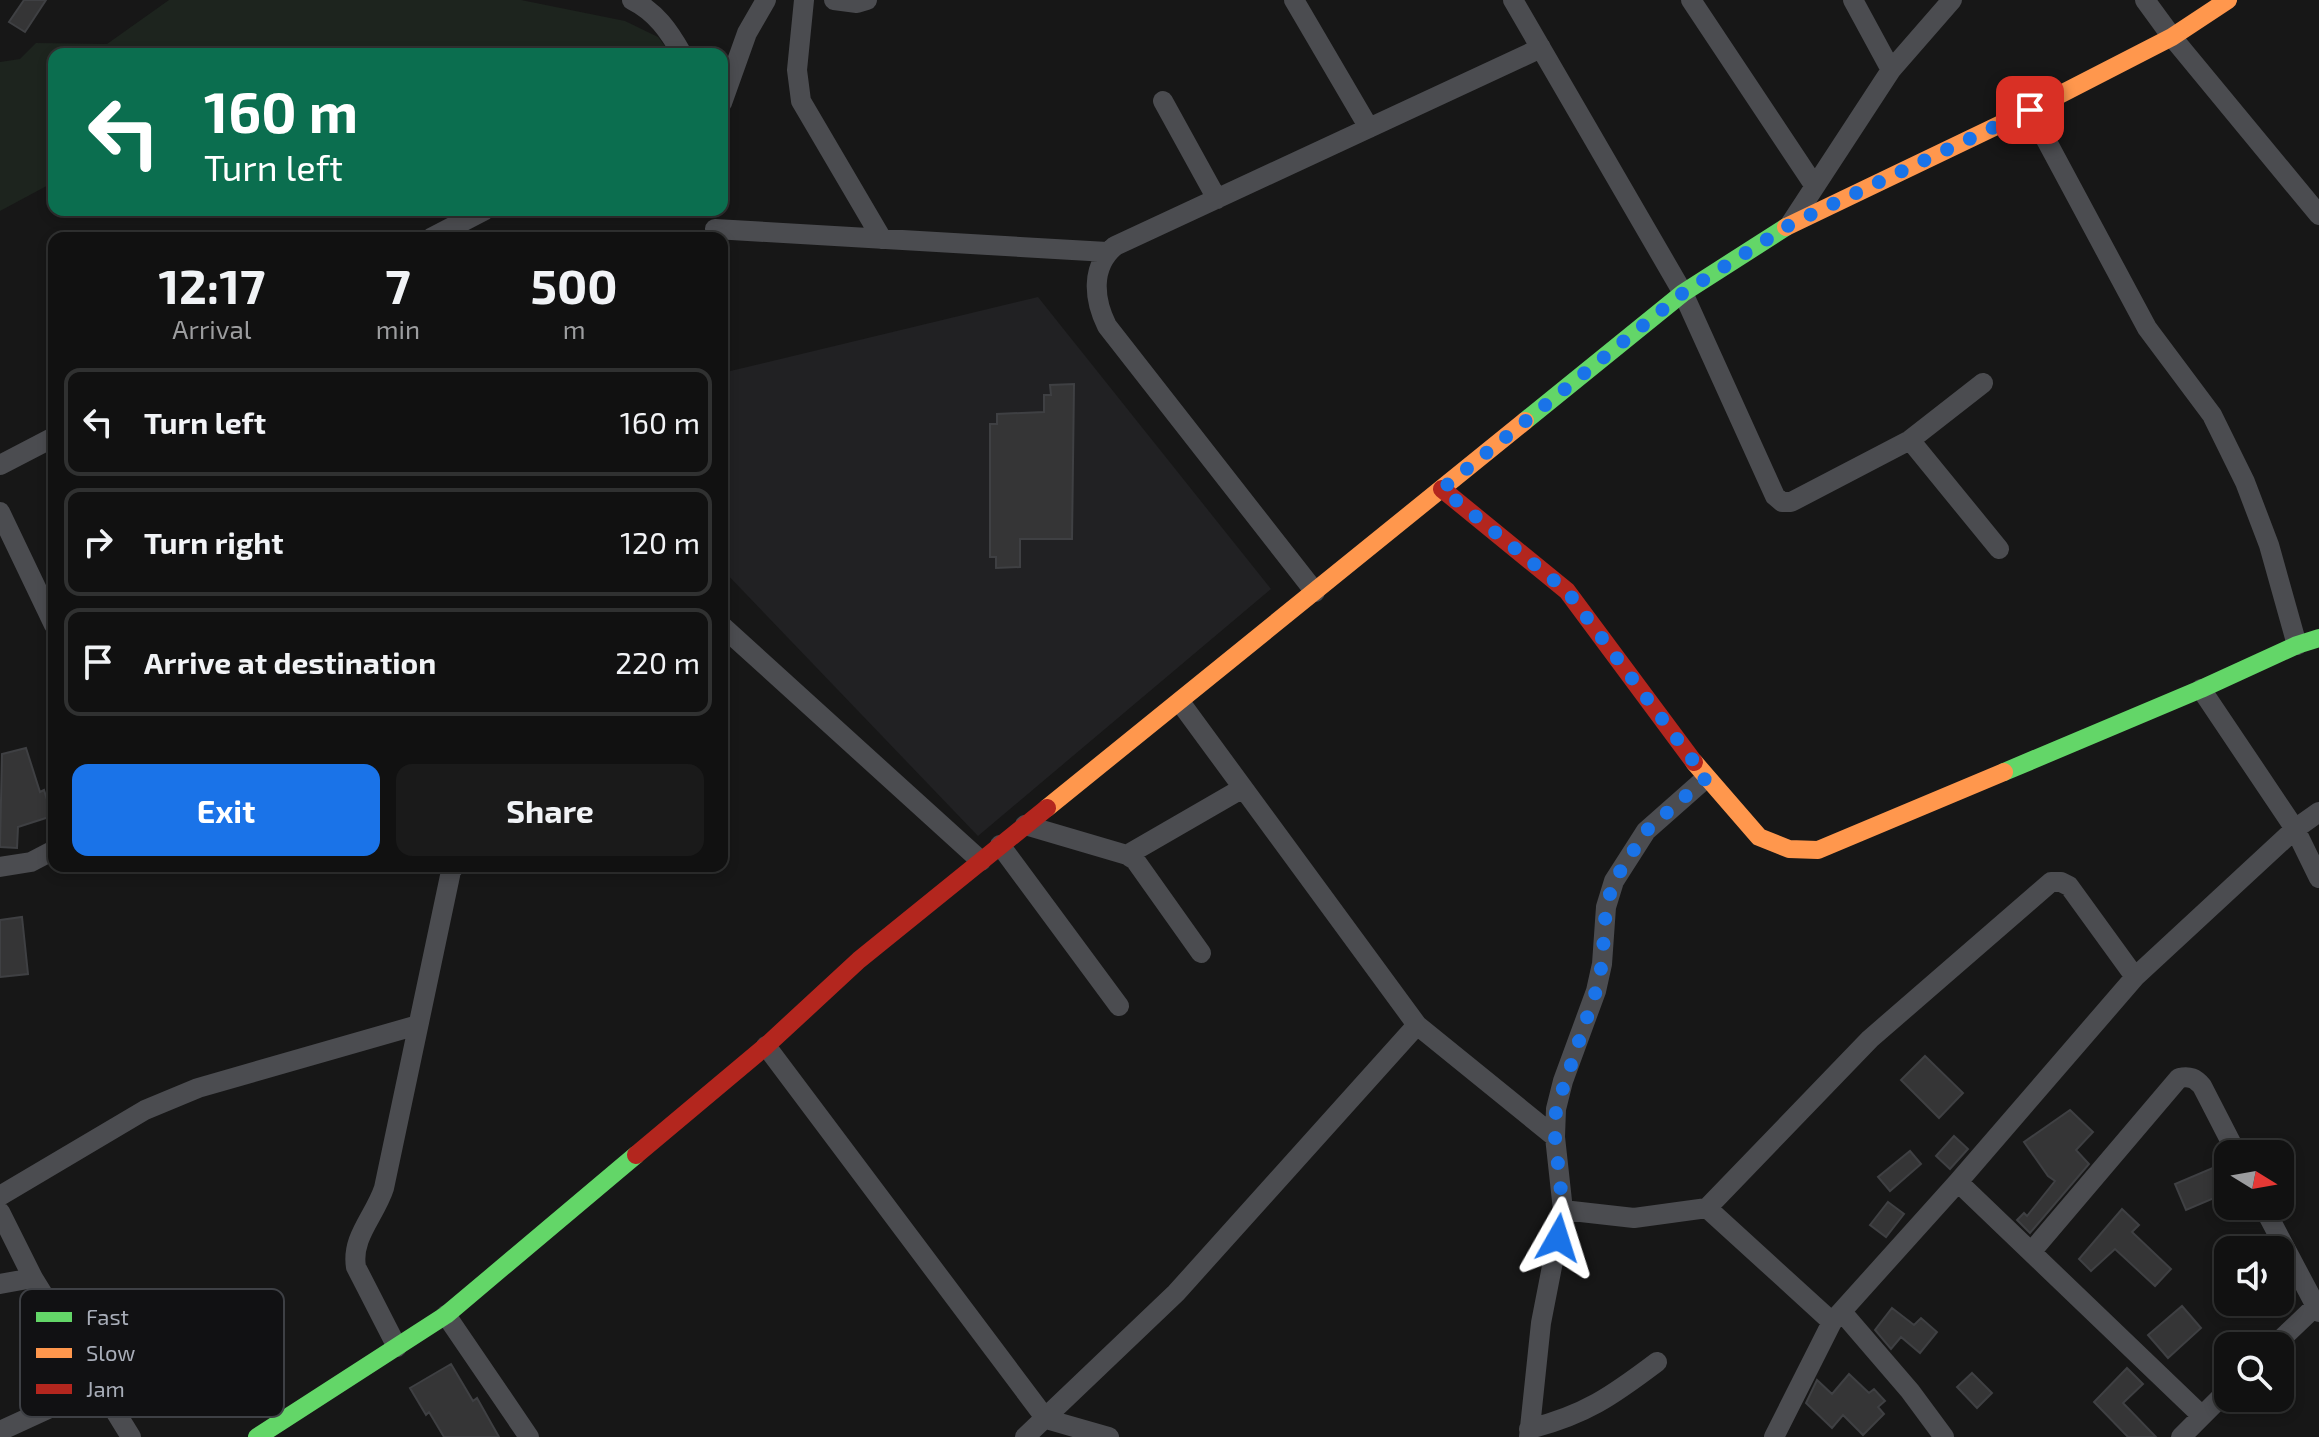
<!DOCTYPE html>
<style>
:root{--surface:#111;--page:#1a1a1a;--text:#f1f3f6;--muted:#9c9d9f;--line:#303131;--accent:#1a73e8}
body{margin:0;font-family:"Exo 2",sans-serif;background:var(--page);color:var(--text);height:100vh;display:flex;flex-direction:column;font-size:30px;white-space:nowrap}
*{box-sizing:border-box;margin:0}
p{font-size:26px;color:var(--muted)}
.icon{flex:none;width:44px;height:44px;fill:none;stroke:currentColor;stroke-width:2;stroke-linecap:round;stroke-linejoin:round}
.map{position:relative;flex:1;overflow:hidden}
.drawer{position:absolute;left:48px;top:232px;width:680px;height:640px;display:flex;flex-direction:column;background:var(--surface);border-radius:16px;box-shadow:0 4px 12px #0003,0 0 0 2px var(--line)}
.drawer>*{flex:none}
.hud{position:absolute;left:48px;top:48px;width:680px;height:168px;border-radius:16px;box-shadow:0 4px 12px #0003,0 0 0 2px var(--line);background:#0b6e4f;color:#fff;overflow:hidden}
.needle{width:52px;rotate:101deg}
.tools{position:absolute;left:2214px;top:1140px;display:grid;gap:16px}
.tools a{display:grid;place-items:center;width:80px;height:80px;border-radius:16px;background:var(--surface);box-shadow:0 4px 12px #0003,0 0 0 2px var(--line);font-size:40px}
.pin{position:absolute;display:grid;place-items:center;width:68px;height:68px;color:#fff;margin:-34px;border-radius:16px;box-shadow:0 4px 12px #0006}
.me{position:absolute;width:88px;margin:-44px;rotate:6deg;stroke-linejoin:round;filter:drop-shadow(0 0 6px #0008)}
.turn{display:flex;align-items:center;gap:28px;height:168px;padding:0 24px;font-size:36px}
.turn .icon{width:104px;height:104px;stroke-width:2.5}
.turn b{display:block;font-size:56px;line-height:68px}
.eta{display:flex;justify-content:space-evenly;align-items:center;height:136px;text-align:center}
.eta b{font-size:48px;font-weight:700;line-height:56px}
.button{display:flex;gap:16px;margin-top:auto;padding:16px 24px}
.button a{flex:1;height:92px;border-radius:16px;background:var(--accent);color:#fff;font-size:32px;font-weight:700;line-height:92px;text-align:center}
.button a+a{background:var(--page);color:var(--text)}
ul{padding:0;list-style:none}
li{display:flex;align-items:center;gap:24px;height:108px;margin:0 16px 12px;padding:0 8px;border:4px solid var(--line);border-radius:16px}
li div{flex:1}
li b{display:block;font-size:30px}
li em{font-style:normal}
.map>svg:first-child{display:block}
</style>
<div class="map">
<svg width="2319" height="1437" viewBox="0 0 2319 1437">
<rect width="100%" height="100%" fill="#171717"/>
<path fill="#212123" d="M 1038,297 L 1271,589 L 978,836 L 722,569 L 722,373 Z"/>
<path fill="#1d241e" d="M 169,0 L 521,0 L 625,21 L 658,37 L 671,54 L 54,54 L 54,182 L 0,211 L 0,62 L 20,59 L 36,43 L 107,44 Z"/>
<path fill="#353536" stroke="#3f4043" stroke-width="2" d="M 24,0 L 46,0 L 25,32 L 9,22 Z
M 1074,384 L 1072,539 L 1020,539 L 1020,567 L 996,568 L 996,557 L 990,557 L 990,424 L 997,424 L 997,414 L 1044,412 L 1044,395 L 1051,395 L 1050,385 Z
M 26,748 L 40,792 L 44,790 L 52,816 L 18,827 L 17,848 L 0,847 L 2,754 Z
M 22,917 L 28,974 L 0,977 L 0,920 Z
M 1925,1056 L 1963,1093 L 1939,1118 L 1901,1080 Z
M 2070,1110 L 2093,1132 L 2076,1150 L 2089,1164 L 2030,1233 L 2017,1220 L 2024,1213 L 2027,1216 L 2055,1181 L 2048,1176 L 2024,1142 Z
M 1954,1136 L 1968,1149 L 1950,1169 L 1936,1156 Z
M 1910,1151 L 1921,1164 L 1890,1191 L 1878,1177 Z
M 2215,1167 L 2226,1193 L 2186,1210 L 2175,1184 Z
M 1888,1202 L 1904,1214 L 1886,1237 L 1870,1225 Z
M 2122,1209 L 2139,1225 L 2132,1232 L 2171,1269 L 2155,1286 L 2115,1249 L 2091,1271 L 2079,1259 Z
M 2182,1306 L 2201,1328 L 2168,1358 L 2148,1335 Z
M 1892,1308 L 1914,1325 L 1921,1318 L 1937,1332 L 1920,1353 L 1901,1337 L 1891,1349 L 1875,1330 Z
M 451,1364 L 473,1401 L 477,1398 L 499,1437 L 444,1437 L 429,1412 L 426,1415 L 410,1388 Z
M 2127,1368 L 2143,1384 L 2123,1403 L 2156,1437 L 2128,1437 L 2094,1402 Z
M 1972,1373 L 1992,1393 L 1977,1408 L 1957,1387 Z
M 1849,1374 L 1869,1393 L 1874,1389 L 1885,1401 L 1878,1407 L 1884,1414 L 1863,1435 L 1843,1415 L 1832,1428 L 1806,1403 L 1817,1380 L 1832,1394 Z"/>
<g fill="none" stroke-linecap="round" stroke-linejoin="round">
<path stroke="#4b4c50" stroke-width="20" d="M 632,0 C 656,12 669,31 682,54
M 804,0 L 797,70 L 801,101 L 882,239
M 834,0 L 857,3 L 867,0
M 1294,0 L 1369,128
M 1513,0 L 1683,293 L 1775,496 L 1782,502 L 1791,502 L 1910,440 L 1983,383
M 1691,0 L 1814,185
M 1853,0 L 1891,70
M 2145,0 L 2172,37 L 2319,215
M 1163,101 L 1217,199
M 722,103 L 747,33 L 766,0
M 2030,110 L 2147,328 L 2212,415 L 2245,482 L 2269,545 L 2297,645
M 1791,223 L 1891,70 L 1952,0
M 715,229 L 1107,252
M 431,238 L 485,210
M 1910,440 L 1999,549
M 0,465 L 54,437
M 0,512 L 54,625
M 1315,592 L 1107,326 C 1094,300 1090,267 1115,246 L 1541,48
M 722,626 L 981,861
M 2201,689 L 2295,829 L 2319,878
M 1180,702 L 1417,1025 L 1555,1137
M 1025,825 L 1127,855 L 1135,860 L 1201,953
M 1000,845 L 1119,1006
M 1127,855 L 1243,788
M 0,867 L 31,862 L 54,850
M 766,1046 L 1046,1419 L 1109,1437
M 1958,1182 L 2201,1415
M 0,1196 L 145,1110 L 198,1088 L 418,1025
M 2263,1206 L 2319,1312
M 1707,1208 L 1832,1322
M 1563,1210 L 1634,1218 L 1707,1208 L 1870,1039 L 2051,882 L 2061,882 L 2069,886 L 2135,977
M 0,1212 L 33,1278 L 131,1437
M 2032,1251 L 2179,1078 C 2190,1076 2195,1078 2202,1086 L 2237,1154
M 0,1284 L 33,1278
M 1842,1312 L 1910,1391 L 1944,1437
M 446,1315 L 529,1437
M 2274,1346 L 2319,1303
M 397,1347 L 356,1267 C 351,1237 375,1216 384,1188 L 451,871 L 455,866
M 1529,1429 C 1585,1415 1612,1396 1657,1362
M 0,1431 L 98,1386
M 1025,1437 L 1176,1293 L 1417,1025
M 1529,1437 L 1541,1323 L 1563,1210 L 1555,1137 L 1556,1109 L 1563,1081 L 1596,991 L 1602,964 L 1606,907 L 1614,881 L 1646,831 L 1706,778
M 1774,1437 L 1832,1322 L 1958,1182 L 2135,977 L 2295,829 L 2319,812
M 2181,1437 L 2228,1390"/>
<path stroke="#63d668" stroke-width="18" d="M 1525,421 L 1683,293 L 1786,227
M 2004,772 L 2201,689 L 2297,645 L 2319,638
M 257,1437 L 446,1315 L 636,1155"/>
<path stroke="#ff974d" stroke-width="18" d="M 1786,227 L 2030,110 L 2172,37 L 2228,0
M 1694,762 L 1759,837 L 1789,849 L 1818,850 L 2004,772
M 1047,808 L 1525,421"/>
<path stroke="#b3261e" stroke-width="18" d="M 1442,489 L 1567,591 L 1694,762
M 636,1155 L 766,1046 L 859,960 L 1047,808"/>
</g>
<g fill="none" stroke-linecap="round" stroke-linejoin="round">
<path stroke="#1a73e8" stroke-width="14" stroke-dasharray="0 25.2" d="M 1558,1238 L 1563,1210 L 1555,1137 L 1556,1109 L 1596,991 L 1602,964 L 1606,907 L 1614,881 L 1646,831 L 1706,778 L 1567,591 L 1442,489 L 1683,293 L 1791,224 L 2030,110"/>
</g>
<rect x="20" y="1289" width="264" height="128" rx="12" fill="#111113" stroke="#3e4045" stroke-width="2"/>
<rect x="36" y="1312" width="36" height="10" fill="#63d668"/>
<rect x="36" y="1348" width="36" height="10" fill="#ff974d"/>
<rect x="36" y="1384" width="36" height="10" fill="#b3261e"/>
<g font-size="22" fill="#a8adb8">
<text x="86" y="1325">Fast</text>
<text x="86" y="1361">Slow</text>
<text x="86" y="1397">Jam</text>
</g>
</svg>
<div class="tools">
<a><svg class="needle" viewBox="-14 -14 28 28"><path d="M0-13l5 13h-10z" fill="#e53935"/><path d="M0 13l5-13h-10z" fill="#9c9d9f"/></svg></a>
<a><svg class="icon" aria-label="sound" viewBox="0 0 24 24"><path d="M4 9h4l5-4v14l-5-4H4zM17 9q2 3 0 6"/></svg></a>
<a><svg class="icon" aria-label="search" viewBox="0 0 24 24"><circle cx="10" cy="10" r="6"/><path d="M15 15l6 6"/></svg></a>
</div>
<div class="pin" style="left:2030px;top:110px;background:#d93025"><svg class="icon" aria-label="arrive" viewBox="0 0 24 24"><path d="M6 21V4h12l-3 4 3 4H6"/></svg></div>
<svg class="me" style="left:1558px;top:1238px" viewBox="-20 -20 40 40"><path d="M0-17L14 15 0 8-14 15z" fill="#1a73e8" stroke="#fff" stroke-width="4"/></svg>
<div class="hud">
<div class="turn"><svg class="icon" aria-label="left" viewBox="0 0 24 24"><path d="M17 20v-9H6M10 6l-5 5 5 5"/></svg><div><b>160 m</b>Turn left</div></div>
</div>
<section class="drawer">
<div class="eta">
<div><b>12:17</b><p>Arrival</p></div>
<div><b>7</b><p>min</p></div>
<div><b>500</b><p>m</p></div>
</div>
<ul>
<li><svg class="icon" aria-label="left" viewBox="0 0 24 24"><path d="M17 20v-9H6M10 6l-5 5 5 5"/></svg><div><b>Turn left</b></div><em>160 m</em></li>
<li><svg class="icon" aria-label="right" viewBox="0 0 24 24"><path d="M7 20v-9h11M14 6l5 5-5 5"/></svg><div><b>Turn right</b></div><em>120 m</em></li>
<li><svg class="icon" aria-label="arrive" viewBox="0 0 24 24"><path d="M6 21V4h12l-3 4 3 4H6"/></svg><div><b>Arrive at destination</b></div><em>220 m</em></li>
</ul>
<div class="button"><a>Exit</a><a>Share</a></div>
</section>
</div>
